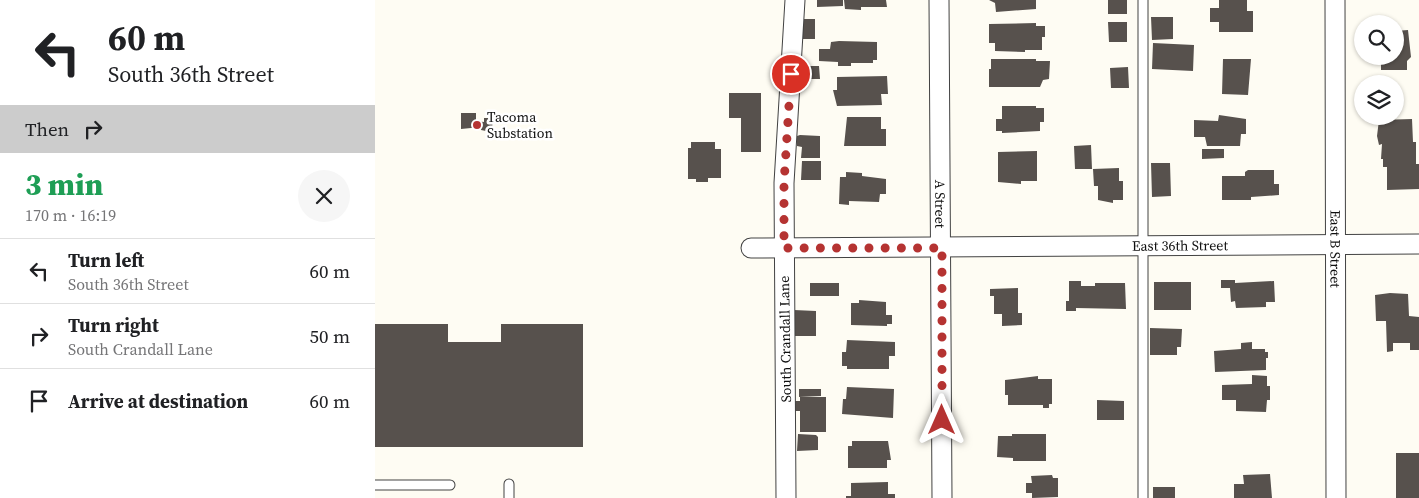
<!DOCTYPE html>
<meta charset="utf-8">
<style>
:root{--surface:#fff;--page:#f6f6f6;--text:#202124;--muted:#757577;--line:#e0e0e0}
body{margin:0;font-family:"Source Serif 4",serif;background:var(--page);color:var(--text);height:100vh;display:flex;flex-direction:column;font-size:19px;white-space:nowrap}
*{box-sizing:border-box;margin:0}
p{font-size:16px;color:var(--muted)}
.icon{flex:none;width:28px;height:28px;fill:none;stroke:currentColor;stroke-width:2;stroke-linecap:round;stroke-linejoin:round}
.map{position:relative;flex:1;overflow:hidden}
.sheet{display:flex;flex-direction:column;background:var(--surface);width:375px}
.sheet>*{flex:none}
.guide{background:#fff;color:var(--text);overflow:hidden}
.fabs{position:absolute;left:979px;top:15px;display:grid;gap:10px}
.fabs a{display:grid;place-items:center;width:50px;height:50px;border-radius:50%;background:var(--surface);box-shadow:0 1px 4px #0004;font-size:25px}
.pin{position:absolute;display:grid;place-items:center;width:42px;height:42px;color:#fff;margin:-21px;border:2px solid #fff;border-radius:50%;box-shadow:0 1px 5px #0007}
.me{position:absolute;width:55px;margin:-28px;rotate:0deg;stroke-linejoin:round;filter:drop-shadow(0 0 4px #0008)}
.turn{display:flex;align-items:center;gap:18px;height:105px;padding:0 25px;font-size:22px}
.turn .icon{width:65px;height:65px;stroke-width:2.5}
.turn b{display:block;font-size:35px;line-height:42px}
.then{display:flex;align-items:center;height:48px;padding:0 25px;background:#0003;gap:10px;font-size:19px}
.round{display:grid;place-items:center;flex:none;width:52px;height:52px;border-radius:26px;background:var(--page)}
.summary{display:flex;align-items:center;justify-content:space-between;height:85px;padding:0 25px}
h1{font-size:30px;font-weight:800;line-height:38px;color:#1e9e55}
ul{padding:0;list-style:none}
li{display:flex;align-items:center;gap:15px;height:65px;padding:0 25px;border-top:1px solid var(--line)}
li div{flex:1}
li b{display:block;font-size:19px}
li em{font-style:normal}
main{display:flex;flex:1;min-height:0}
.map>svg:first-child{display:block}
</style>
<main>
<section class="sheet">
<div class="guide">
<div class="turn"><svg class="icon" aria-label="left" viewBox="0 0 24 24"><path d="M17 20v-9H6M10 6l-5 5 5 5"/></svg><div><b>60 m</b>South 36th Street</div></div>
<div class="then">Then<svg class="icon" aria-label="right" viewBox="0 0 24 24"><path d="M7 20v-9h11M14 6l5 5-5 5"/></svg></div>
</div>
<div class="summary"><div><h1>3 min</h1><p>170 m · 16:19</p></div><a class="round"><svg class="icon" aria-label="close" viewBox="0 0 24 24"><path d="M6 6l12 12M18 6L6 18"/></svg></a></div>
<ul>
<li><svg class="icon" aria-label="left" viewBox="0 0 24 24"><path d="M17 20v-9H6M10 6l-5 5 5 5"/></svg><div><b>Turn left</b><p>South 36th Street</p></div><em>60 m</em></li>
<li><svg class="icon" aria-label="right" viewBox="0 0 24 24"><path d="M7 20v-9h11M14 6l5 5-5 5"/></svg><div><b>Turn right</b><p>South Crandall Lane</p></div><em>50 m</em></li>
<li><svg class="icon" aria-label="arrive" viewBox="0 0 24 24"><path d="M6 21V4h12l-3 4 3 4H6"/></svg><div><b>Arrive at destination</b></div><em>60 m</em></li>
</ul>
</section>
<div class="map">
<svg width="1044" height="498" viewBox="0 0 1044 498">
<rect width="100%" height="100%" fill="#fefcf3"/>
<path fill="#57514d" d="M 442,0 L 468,0 L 468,6 L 442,7 Z
M 469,0 L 511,0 L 512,7 L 486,7 L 486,10 L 470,9 Z
M 614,0 L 661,0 L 661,9 L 621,12 L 620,3 Z
M 733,0 L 752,0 L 752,14 L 733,14 Z
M 844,0 L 872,0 L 872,11 L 878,11 L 878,32 L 844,32 L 844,22 L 835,22 L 835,8 L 844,8 Z
M 776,17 L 798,17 L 798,39 L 777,40 Z
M 424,19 L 440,19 L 440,39 L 424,39 Z
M 733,22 L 752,22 L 752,42 L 734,42 Z
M 661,23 L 661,26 L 670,26 L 670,37 L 667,37 L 667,50 L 650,50 L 650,52 L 620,51 L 620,43 L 614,43 L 614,24 Z
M 1033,30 L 1036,57 L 1032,61 L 1032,70 L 1006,70 L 1006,60 L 1002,56 L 1020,56 L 1020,31 Z
M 464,41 L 502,42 L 502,60 L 498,60 L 498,63 L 476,63 L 476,66 L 463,66 L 463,62 L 444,61 L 444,49 L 455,49 L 456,42 Z
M 778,43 L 819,45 L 818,71 L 777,69 Z
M 616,59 L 661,59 L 661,61 L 675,61 L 674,79 L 668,80 L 665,87 L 614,87 L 614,69 L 616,69 Z
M 848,59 L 876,59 L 873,95 L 847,94 Z
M 425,66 L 444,66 L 445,79 L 425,79 Z
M 753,67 L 754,88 L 736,88 L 735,68 Z
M 512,76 L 513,94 L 506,94 L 507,105 L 462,106 L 458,90 L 462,90 L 462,77 Z
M 354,93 L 386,93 L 386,152 L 366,152 L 366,118 L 354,118 Z
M 627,106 L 661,106 L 661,108 L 669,108 L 669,122 L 665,122 L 665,131 L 627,133 L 627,131 L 621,131 L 621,119 L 627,119 Z
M 86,113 L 101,113 L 101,121 L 109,122 L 109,118 L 118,118 L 117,129 L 116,132 L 106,130 L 106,127 L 86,129 Z
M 844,115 L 871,119 L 871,134 L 866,134 L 865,146 L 832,146 L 830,137 L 819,137 L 819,120 L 843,121 Z
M 472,117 L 506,117 L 506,129 L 511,129 L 511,146 L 469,146 Z
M 1037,119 L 1038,142 L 1041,142 L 1041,164 L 1044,164 L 1044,189 L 1012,190 L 1012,167 L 1008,167 L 1008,159 L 1006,159 L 1007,144 L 1004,145 L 1002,136 L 1004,120 Z
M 425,135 L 445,136 L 445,158 L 426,158 L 427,147 L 422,146 L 422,136 Z
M 316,142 L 340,142 L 340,149 L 346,149 L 346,178 L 333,178 L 333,182 L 321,182 L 321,179 L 313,179 L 313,148 L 316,148 Z
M 716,145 L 717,169 L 700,169 L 699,146 Z
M 827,149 L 849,149 L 849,158 L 827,159 Z
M 662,151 L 662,181 L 646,181 L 646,184 L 623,182 L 623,152 Z
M 427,161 L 446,161 L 446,180 L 426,180 Z
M 776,163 L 795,163 L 796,196 L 777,197 Z
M 744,168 L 744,181 L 748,181 L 748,200 L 738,200 L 738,203 L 723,200 L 723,186 L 719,186 L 718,169 Z
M 873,170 L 899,170 L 899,184 L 904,184 L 904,195 L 876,197 L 876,200 L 847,200 L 847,176 L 870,176 L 870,172 Z
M 471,172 L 487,173 L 487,176 L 511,179 L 511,194 L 505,194 L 504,202 L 474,201 L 474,205 L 464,204 L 465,177 L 471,177 Z
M 846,280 L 860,280 L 860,283 L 899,281 L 900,302 L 891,302 L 891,307 L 861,308 L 860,301 L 856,302 L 855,288 L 846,288 Z
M 694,281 L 706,281 L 706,286 L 720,286 L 720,283 L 750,283 L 751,309 L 701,308 L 701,311 L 691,311 L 691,301 L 694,301 Z
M 779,282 L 816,282 L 816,310 L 779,310 Z
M 435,283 L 464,283 L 464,296 L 435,296 Z
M 643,288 L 643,313 L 647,313 L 647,325 L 627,326 L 627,314 L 619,314 L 619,296 L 615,296 L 615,289 Z
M 1015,293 L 1033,294 L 1034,316 L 1044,317 L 1044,350 L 1035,350 L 1035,343 L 1018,343 L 1018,351 L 1012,352 L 1011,321 L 1001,321 L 1000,295 Z
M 484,300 L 511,302 L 511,315 L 517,315 L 517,324 L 512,324 L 512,326 L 476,325 L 476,303 L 484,303 Z
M 419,310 L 441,311 L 441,336 L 419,336 Z
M 0,324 L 73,324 L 73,342 L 126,342 L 126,324 L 208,324 L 208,447 L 0,447 Z
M 775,328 L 807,329 L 806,347 L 802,347 L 802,355 L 775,355 Z
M 472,340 L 520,342 L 520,356 L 514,356 L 514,369 L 472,369 L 472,366 L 467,366 L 467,352 L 471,352 Z
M 877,342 L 877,349 L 890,349 L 890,352 L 893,352 L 893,358 L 891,358 L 891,370 L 840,372 L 839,351 L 866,349 L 866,343 Z
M 877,375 L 892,376 L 892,386 L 895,386 L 895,400 L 892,400 L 891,412 L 861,411 L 861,400 L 847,400 L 847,385 L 877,384 Z
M 663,376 L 663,379 L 677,379 L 677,404 L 674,404 L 674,408 L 668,408 L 668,405 L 633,405 L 633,395 L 630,395 L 630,380 Z
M 472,387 L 519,389 L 518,418 L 467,414 L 468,399 L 471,399 Z
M 424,389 L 446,389 L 446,396 L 424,397 Z
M 425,397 L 451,397 L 451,432 L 425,432 L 425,411 L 420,411 L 420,401 L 425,401 Z
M 722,400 L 749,401 L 749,420 L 722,420 Z
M 423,434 L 441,435 L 443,437 L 443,450 L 422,451 Z
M 637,434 L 671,434 L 671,461 L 638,461 L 638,458 L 622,457 L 623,436 L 637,436 Z
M 477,441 L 513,441 L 516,460 L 512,460 L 512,468 L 473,468 L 473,446 L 477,446 Z
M 1021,453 L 1044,453 L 1044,498 L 1021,498 Z
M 895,474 L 897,498 L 859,498 L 859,484 L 869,484 L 868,475 Z
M 677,475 L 678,478 L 683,478 L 683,497 L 657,498 L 657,493 L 651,493 L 651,483 L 657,483 L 656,476 Z
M 513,482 L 513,494 L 520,494 L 520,498 L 471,498 L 471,496 L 476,496 L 476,483 Z
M 778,487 L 800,487 L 800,498 L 778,498 Z"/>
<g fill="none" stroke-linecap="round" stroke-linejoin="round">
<g stroke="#424242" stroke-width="11">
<path id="lane" d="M 768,0 L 768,498
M 134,484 L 134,498
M 0,485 L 75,485"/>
</g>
<g stroke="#424242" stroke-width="21">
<g id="street">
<path id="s1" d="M 564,0 L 567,498"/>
<path id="s2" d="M 960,0 L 961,498"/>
<path id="s3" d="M 376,248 L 1044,244"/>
<path d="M 411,498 L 409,183 L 420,0"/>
</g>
</g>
<use href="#lane" stroke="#fff" stroke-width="9"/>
<use href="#street" stroke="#fff" stroke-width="19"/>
</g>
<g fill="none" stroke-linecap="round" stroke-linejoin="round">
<path stroke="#b53332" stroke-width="9" stroke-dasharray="0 16.2" d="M 416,74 L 409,183 L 409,248 L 567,248 L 567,420"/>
</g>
<circle fill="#b53332" stroke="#fff" stroke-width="2" cx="102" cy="125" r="5"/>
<g text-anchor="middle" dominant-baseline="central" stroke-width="5" stroke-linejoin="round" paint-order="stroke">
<g font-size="14" fill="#0f0f0f" stroke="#fff" text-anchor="start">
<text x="112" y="117">Tacoma<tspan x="112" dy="16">Substation</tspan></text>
</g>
<g font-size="14" fill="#0f0f0f" stroke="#fff">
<text stroke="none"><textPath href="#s1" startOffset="204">A Street</textPath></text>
<text stroke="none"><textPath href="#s3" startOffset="429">East 36th Street</textPath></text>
<text stroke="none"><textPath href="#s2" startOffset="249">East B Street</textPath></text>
<text transform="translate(410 339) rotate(-91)">South Crandall Lane</text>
</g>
</g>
</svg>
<div class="fabs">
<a><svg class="icon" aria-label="search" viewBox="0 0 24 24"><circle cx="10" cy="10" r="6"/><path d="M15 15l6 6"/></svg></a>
<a><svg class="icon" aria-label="layers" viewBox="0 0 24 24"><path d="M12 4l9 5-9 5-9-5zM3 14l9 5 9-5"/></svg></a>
</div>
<div class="pin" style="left:416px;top:74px;background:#d93025"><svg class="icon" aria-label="arrive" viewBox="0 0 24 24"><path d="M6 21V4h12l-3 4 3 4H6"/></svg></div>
<svg class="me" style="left:567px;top:420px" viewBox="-20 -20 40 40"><path d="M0-17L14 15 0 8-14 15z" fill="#b53332" stroke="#fff" stroke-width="4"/></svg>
</div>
</main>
